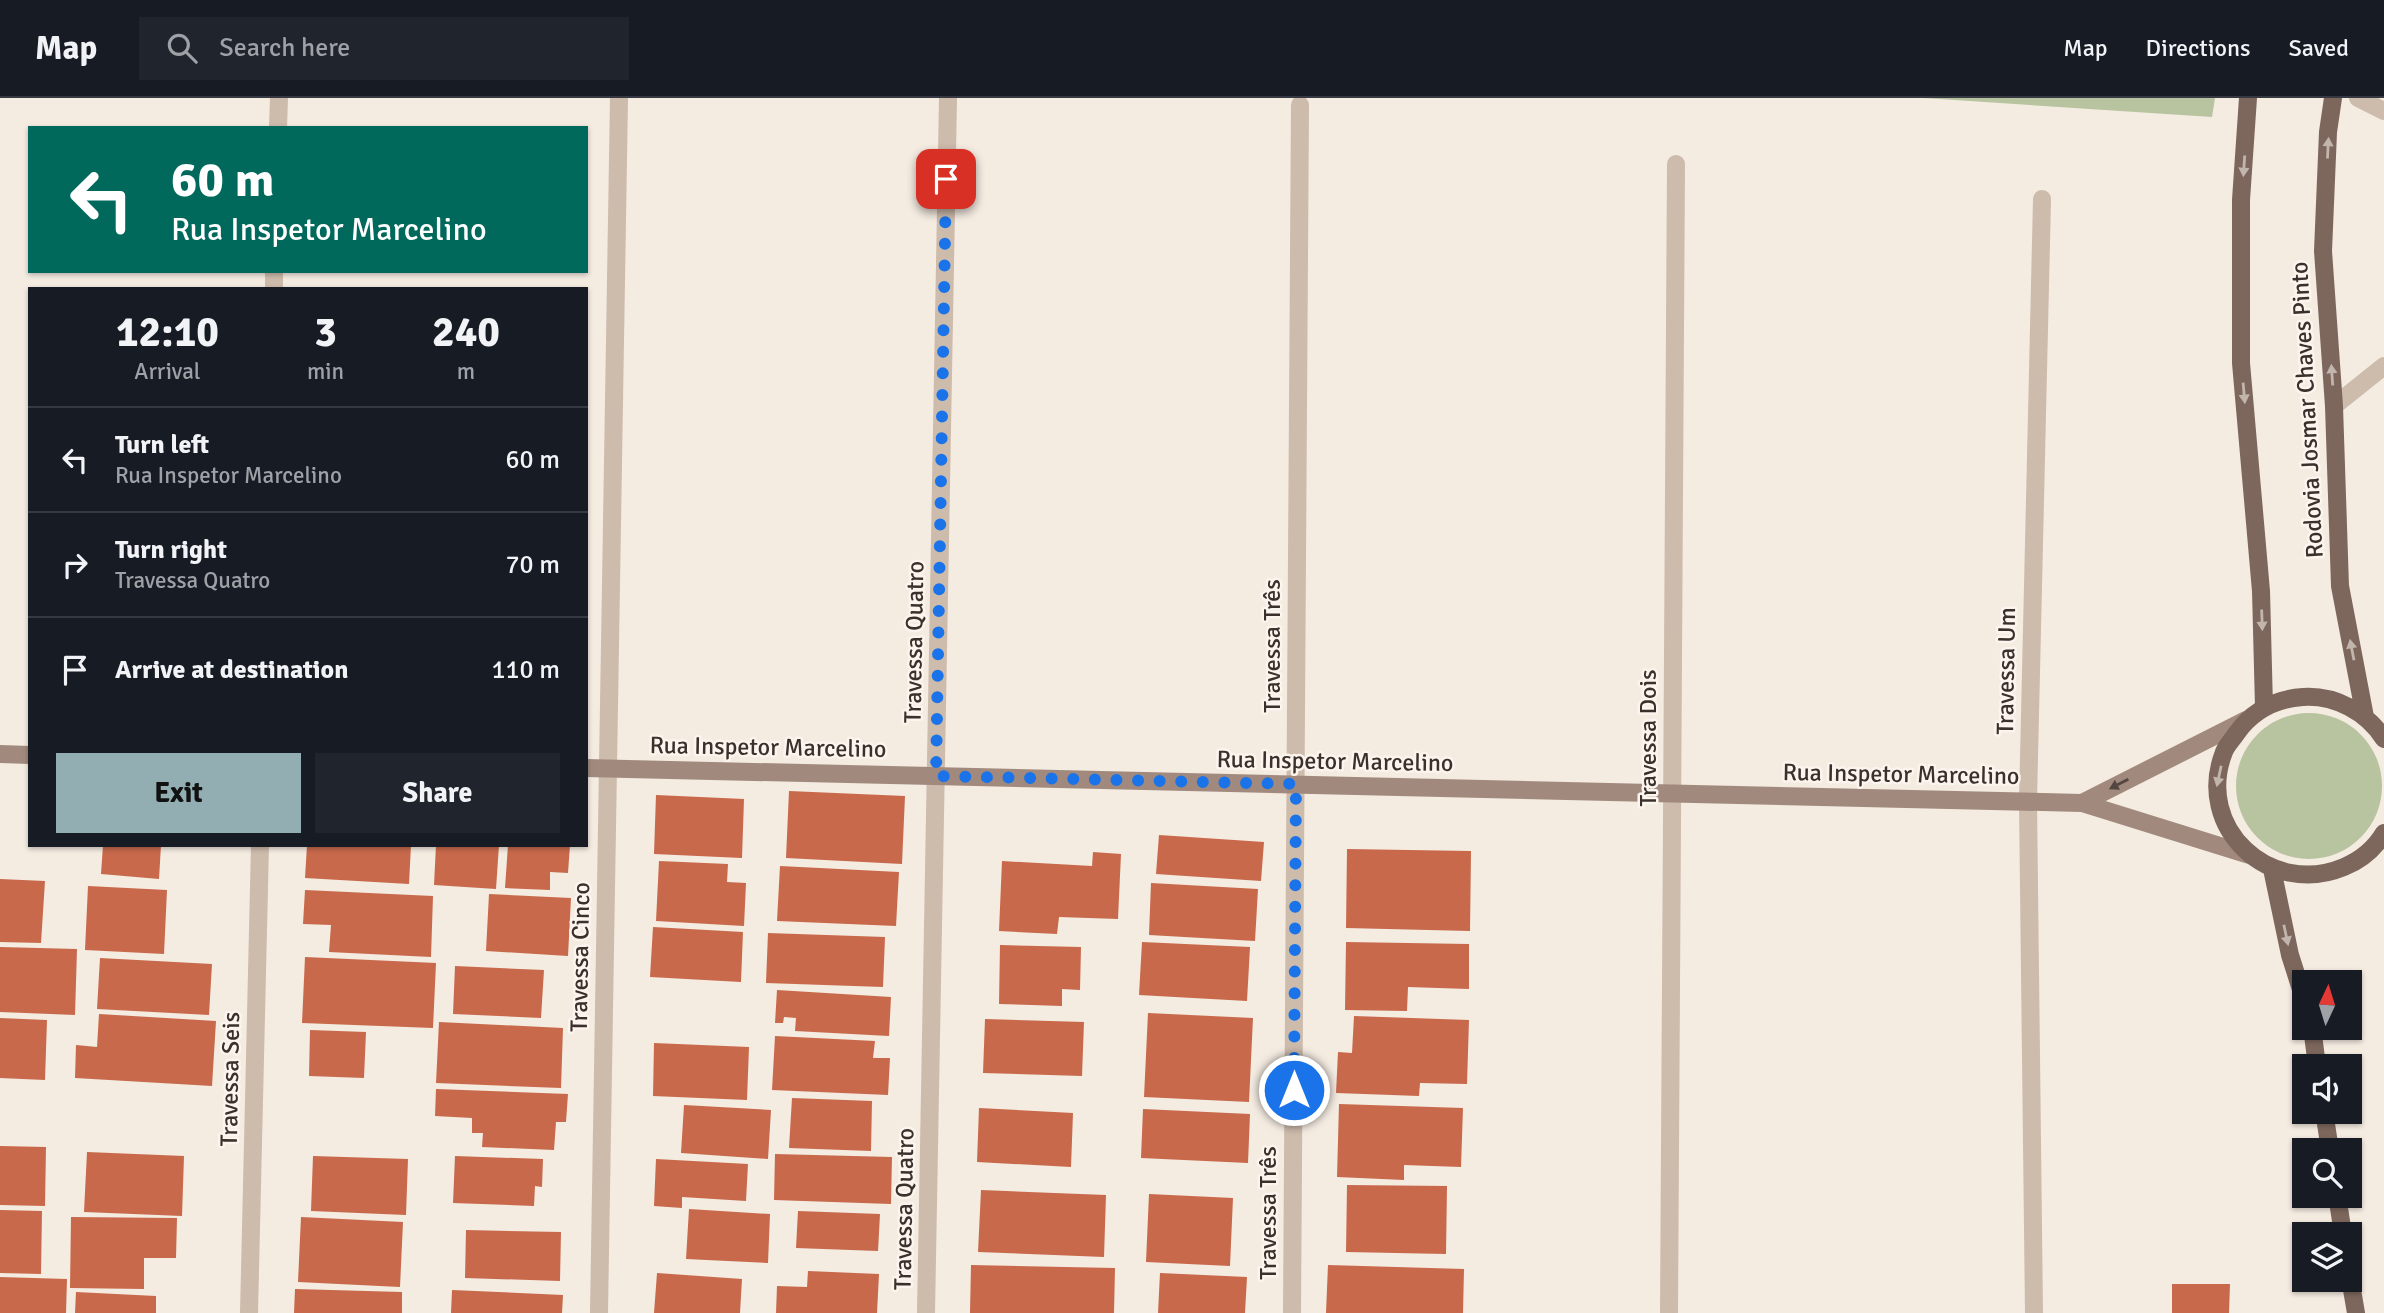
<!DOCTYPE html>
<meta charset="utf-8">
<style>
:root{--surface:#171b24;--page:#20242c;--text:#f1f3f6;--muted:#9ea1a6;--line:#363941;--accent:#92aeb2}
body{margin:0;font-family:Signika,sans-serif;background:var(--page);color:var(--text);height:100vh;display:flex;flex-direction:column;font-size:26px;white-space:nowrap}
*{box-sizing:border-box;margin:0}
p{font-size:23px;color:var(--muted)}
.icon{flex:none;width:38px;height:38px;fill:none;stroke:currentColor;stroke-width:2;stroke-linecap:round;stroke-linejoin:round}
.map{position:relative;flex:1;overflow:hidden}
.sheet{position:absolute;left:28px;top:189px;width:560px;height:560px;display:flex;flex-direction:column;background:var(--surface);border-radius:0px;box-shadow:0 2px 5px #0004}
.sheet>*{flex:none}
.guide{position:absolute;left:28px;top:28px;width:560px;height:147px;border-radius:0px;box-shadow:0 2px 5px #0004;background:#00695c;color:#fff;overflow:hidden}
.needle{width:46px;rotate:4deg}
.tools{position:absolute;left:2292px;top:872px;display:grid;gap:14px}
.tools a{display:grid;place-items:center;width:70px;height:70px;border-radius:0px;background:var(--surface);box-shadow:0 2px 5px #0004;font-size:35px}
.pin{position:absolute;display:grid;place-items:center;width:60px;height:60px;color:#fff;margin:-30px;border-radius:14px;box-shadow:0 4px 10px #0006}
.me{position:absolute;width:77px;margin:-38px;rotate:0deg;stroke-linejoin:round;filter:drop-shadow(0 0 5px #0008)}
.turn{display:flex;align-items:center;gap:24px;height:147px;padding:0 28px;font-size:32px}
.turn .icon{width:91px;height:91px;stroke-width:2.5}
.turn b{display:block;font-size:49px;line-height:60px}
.eta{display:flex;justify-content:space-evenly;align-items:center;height:119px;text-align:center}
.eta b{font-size:42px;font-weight:700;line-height:49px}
.button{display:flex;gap:14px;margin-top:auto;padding:14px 28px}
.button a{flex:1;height:80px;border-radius:0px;background:var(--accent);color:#111;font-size:28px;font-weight:700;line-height:80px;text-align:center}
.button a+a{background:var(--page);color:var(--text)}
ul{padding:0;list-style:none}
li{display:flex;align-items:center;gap:21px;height:105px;padding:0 28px;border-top:2px solid var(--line)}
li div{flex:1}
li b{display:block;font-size:26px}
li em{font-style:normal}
header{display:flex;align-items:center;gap:42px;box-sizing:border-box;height:98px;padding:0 35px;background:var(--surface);border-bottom:2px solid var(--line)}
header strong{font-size:33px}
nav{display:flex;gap:38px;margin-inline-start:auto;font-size:24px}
.search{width:490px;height:63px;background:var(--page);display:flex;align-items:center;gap:18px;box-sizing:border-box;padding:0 24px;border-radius:0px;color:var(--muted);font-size:26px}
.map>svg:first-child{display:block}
</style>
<header>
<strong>Map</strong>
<div class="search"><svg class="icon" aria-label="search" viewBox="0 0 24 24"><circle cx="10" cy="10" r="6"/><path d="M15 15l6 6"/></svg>Search here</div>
<nav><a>Map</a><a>Directions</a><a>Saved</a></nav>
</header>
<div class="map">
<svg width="2384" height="1215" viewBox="0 0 2384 1215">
<rect width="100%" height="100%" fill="#f4ebe1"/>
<path fill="#b8c4a0" d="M 1924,0 L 2215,0 L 2212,19 Z
M2236 688a73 73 0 1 1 146 0a73 73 0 1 1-146 0Z"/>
<path fill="#c8694b" d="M 789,693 L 905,698 L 902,766 L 786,760 Z
M 656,697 L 744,701 L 742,760 L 654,756 Z
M 1159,737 L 1264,744 L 1261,783 L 1156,776 Z
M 103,747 L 161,747 L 159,781 L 101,776 Z
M 307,747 L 411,747 L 409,786 L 305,780 Z
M 436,747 L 499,747 L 496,791 L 434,787 Z
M 508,747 L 570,747 L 568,775 L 550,774 L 550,792 L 505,790 Z
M 1347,751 L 1471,753 L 1470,833 L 1346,830 Z
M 1093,754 L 1121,756 L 1118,821 L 1059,819 L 1057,836 L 999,833 L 1002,763 L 1092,768 Z
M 659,763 L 728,766 L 727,784 L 746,785 L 744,828 L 656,823 Z
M 780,768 L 899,774 L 896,828 L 777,823 Z
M 0,781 L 45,783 L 41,845 L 0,844 Z
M 1151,785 L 1258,791 L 1255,843 L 1149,837 Z
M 88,788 L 167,792 L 164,856 L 85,852 Z
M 305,792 L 433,798 L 431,859 L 329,854 L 331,827 L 303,826 Z
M 489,796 L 571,800 L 568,858 L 486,853 Z
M 653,829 L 743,834 L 741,884 L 650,879 Z
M 768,835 L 885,839 L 883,889 L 766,885 Z
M 1142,844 L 1250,849 L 1247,903 L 1139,897 Z
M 1346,844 L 1469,846 L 1469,891 L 1408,889 L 1407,913 L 1345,912 Z
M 1000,847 L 1081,849 L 1080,892 L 1062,891 L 1062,908 L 999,906 Z
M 0,849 L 77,851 L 75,917 L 0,914 Z
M 305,859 L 436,865 L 433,930 L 302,925 Z
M 100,860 L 212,866 L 209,917 L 97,911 Z
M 455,868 L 544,872 L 541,920 L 453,916 Z
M 777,892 L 891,899 L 889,938 L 795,933 L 796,920 L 784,919 L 783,925 L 775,925 Z
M 1148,915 L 1253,920 L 1249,1004 L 1144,999 Z
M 99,916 L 216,923 L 212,988 L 75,980 L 76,947 L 97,949 Z
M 1354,918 L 1469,922 L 1467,986 L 1420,985 L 1419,998 L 1336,995 L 1338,954 L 1352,955 Z
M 0,920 L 47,922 L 45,982 L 0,980 Z
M 985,921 L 1084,924 L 1082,978 L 983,975 Z
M 439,924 L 563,930 L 561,990 L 436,985 Z
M 310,932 L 366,934 L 364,980 L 309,978 Z
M 775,938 L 875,943 L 873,960 L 890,960 L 888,997 L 772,992 Z
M 654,945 L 749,949 L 747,1002 L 653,998 Z
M 436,991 L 568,996 L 566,1024 L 556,1024 L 554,1052 L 482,1049 L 483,1035 L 472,1035 L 472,1020 L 435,1018 Z
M 792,1000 L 872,1003 L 871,1053 L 789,1050 Z
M 1339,1006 L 1463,1010 L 1461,1069 L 1404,1067 L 1404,1082 L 1337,1079 Z
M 684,1007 L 771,1012 L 768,1061 L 681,1055 Z
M 979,1010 L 1073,1015 L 1071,1069 L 977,1064 Z
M 1143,1011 L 1250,1016 L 1248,1065 L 1141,1060 Z
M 0,1048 L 46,1049 L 45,1108 L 0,1107 Z
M 87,1054 L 184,1058 L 182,1118 L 84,1114 Z
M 775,1056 L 892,1059 L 891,1106 L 774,1102 Z
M 313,1058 L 408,1061 L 406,1117 L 311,1113 Z
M 455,1058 L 543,1061 L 542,1089 L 535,1088 L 534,1108 L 453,1105 Z
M 656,1061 L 748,1066 L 746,1103 L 682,1099 L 682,1110 L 654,1108 Z
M 1347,1087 L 1447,1088 L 1446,1156 L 1346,1154 Z
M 981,1092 L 1106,1097 L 1104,1159 L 978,1154 Z
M 1149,1096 L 1233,1100 L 1230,1168 L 1146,1164 Z
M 689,1111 L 770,1116 L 768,1165 L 686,1161 Z
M 0,1112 L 42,1113 L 41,1176 L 0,1175 Z
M 798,1113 L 880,1116 L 878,1153 L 796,1150 Z
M 71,1119 L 177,1120 L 176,1160 L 144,1160 L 144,1191 L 70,1190 Z
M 301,1119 L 403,1124 L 400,1189 L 298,1184 Z
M 466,1132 L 561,1134 L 560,1183 L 465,1180 Z
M 971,1167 L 1115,1170 L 1114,1215 L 970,1215 Z
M 1328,1167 L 1464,1171 L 1463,1215 L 1326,1215 Z
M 808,1173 L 879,1176 L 877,1215 L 776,1215 L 777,1188 L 807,1189 Z
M 657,1175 L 742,1181 L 740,1215 L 654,1215 Z
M 1160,1175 L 1247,1179 L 1245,1215 L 1158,1215 Z
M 0,1179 L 67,1181 L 66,1215 L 0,1215 Z
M 2172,1186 L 2230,1186 L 2229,1215 L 2172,1215 Z
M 295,1191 L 402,1194 L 402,1215 L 294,1215 Z
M 452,1192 L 563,1197 L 562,1215 L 451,1215 Z
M 76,1194 L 156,1198 L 156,1215 L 75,1215 Z"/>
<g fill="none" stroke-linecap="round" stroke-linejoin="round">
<path stroke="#cdbbac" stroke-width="18" d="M 2358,0 L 2384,13
M 278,30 L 279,0
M 274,191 L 274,173
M 2334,308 L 2384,268
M 249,1215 L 260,747
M 599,1215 L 619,0
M 926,1215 L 948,0
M 1292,1215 L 1300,7
M 1669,1215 L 1676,66
M 2034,1215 L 2028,703 L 2042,101"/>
<path stroke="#a18a7d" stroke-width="18" d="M 0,656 L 30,657
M 586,670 L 2082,705 L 2249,757
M 2082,705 L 2246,622"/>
<path stroke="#7d675c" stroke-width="18" d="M 2248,0 L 2241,102 L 2241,265 L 2261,493 L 2264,609
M 2333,0 L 2328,34 L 2323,153 L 2334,308 L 2340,488 L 2365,619
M 2384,641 C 2367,614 2335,597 2303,599 C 2274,601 2252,613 2236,636 C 2232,642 2226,648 2224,654 C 2194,730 2270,800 2344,769 C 2361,762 2375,750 2384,735
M 2272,771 L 2290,857 L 2305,904
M 2312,929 L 2317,968
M 2324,1013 L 2330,1052
M 2337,1097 L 2343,1136
M 2350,1180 L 2356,1215"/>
</g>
<defs><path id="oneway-solid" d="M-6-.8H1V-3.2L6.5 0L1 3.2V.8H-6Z" transform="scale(1.75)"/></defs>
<g fill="#c2b5ac">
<use href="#oneway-solid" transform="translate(2328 50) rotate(-87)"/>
<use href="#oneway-solid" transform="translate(2244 68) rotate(94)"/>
<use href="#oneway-solid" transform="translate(2332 277) rotate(-94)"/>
<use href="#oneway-solid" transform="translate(2244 295) rotate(85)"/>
<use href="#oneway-solid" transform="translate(2262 522) rotate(88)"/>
<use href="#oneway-solid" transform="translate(2352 552) rotate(-101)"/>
<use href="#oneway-solid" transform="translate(2219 678) rotate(102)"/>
<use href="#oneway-solid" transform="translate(2286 837) rotate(78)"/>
</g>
<use fill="#544640" href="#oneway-solid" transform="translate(2119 686) rotate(153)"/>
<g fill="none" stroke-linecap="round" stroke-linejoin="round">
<path stroke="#1a73e8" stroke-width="12" stroke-dasharray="0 21.6" d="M 946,81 L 936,678 L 1296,686 L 1294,992"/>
</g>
<g text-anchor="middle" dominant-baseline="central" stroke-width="5" stroke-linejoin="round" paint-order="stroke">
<g font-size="24" fill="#3b302b" stroke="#fbf5ee">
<text transform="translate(2307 312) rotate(-93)">Rodovia Josmar Chaves Pinto</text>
<text transform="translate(914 544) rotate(-89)">Travessa Quatro</text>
<text transform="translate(1272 548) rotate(-90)">Travessa Três</text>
<text transform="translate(2006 573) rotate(-89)">Travessa Um</text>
<text transform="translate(1648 640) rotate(-90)">Travessa Dois</text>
<text transform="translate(768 649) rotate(1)">Rua Inspetor Marcelino</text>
<text transform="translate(1335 663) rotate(1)">Rua Inspetor Marcelino</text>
<text transform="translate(1901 676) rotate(1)">Rua Inspetor Marcelino</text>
<text transform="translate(580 859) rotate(-89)">Travessa Cinco</text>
<text transform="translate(230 981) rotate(-89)">Travessa Seis</text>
<text transform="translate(904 1111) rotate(-89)">Travessa Quatro</text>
<text transform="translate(1268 1115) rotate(-90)">Travessa Três</text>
</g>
</g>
</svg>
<div class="tools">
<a><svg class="needle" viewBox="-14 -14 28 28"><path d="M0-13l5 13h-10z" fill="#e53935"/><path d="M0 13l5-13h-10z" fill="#9ea1a6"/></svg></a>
<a><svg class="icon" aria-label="sound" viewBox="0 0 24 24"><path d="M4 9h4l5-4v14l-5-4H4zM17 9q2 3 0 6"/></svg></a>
<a><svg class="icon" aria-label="search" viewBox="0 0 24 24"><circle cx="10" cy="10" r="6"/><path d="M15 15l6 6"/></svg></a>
<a><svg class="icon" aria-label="layers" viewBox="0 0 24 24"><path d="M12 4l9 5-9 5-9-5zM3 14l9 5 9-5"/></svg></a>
</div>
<div class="pin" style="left:946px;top:81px;background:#d93025"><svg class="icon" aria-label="arrive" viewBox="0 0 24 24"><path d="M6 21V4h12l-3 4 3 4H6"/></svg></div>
<svg class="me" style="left:1294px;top:992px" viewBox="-20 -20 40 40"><circle r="17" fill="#1a73e8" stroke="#fff" stroke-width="3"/><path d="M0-11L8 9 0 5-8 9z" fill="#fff"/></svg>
<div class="guide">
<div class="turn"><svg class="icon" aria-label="left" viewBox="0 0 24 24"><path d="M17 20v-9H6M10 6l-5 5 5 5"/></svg><div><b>60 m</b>Rua Inspetor Marcelino</div></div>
</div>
<section class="sheet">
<div class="eta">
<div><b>12:10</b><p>Arrival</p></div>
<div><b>3</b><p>min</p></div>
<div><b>240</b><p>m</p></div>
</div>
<ul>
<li><svg class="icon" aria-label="left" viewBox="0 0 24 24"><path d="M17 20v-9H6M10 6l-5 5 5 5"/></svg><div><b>Turn left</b><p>Rua Inspetor Marcelino</p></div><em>60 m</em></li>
<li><svg class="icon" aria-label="right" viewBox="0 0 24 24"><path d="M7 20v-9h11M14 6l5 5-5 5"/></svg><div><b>Turn right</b><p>Travessa Quatro</p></div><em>70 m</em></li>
<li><svg class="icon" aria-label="arrive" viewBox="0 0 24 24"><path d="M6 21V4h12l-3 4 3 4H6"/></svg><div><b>Arrive at destination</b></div><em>110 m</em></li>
</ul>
<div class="button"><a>Exit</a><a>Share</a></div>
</section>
</div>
